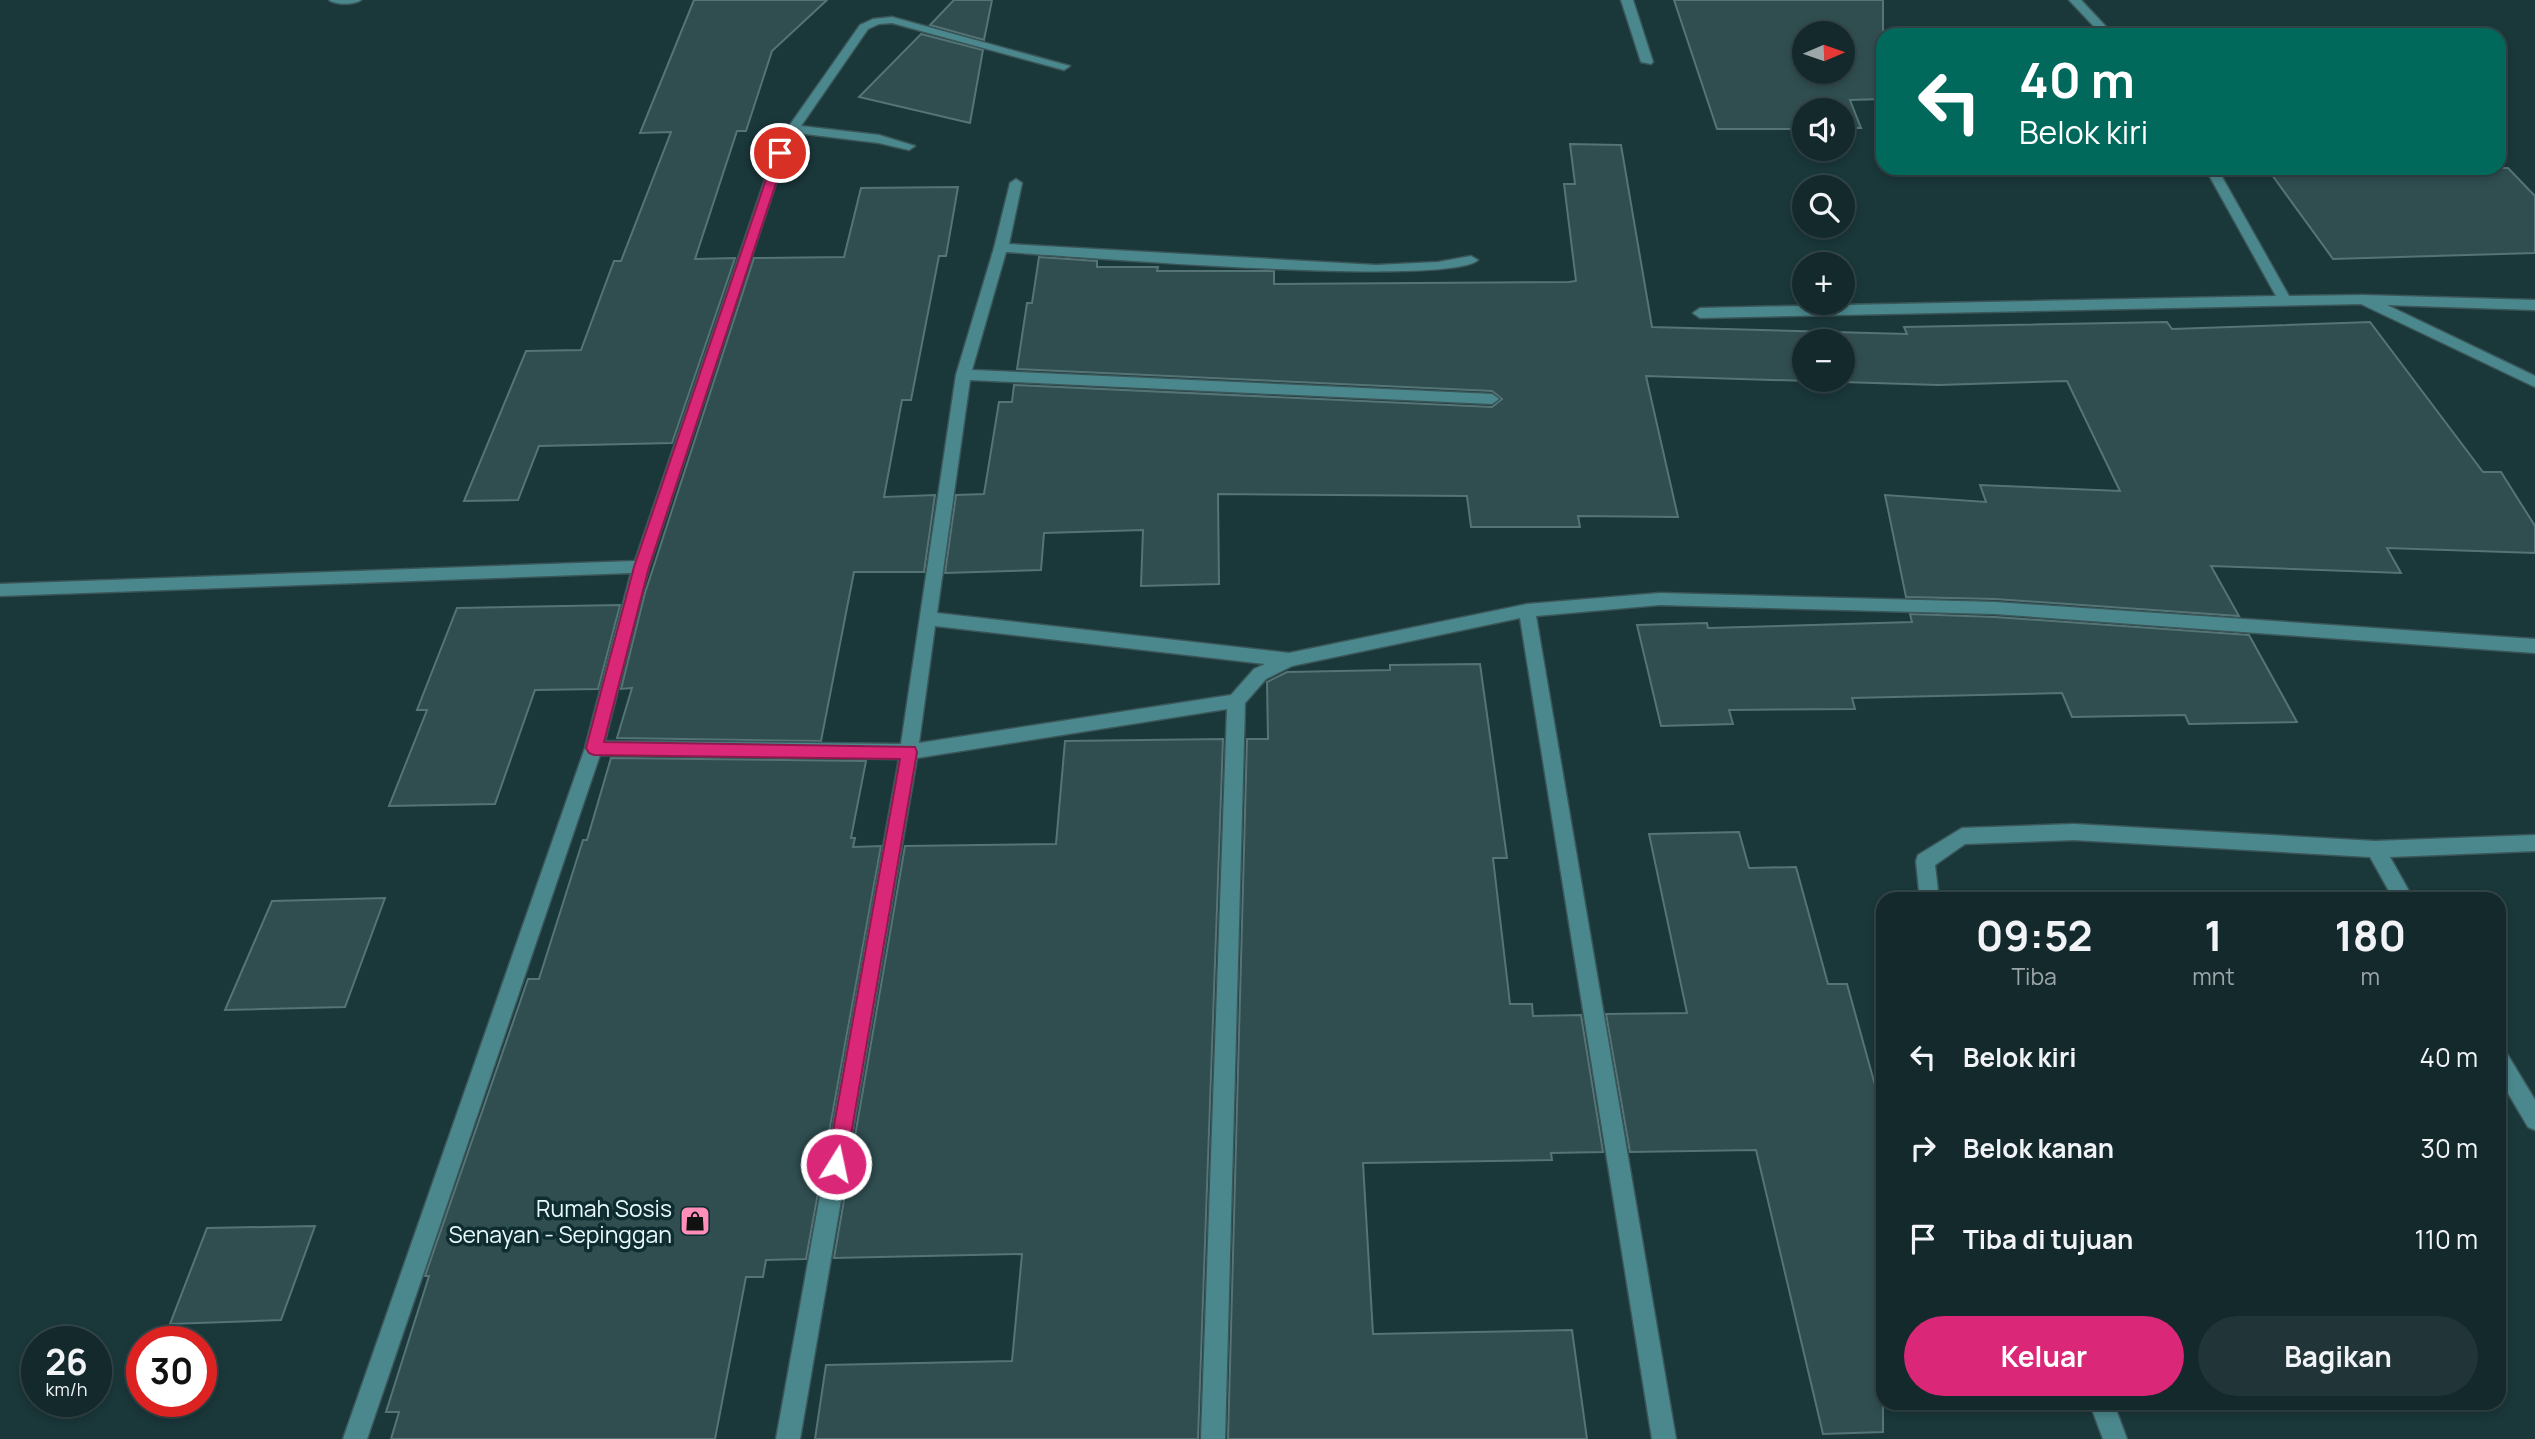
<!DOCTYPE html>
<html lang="id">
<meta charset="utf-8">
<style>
:root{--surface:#14292c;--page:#213538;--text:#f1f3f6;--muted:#9da6a9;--line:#334548;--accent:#db2777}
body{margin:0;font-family:Manrope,sans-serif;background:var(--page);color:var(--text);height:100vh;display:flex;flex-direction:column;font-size:26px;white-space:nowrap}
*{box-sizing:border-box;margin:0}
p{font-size:23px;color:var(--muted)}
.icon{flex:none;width:38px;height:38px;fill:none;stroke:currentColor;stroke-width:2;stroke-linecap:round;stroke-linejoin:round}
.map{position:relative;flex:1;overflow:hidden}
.drawer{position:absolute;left:1876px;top:892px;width:630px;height:518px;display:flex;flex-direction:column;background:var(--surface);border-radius:21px;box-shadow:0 4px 10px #0003,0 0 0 2px var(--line)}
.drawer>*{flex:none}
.top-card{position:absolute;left:1876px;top:28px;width:630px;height:147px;border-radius:21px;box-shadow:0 4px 10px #0003,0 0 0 2px var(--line);background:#00695c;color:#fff;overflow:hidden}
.needle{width:46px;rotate:88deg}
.buttons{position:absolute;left:1792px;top:21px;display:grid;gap:14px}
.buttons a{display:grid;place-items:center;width:63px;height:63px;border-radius:50%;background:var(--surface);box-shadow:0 4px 10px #0003,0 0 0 2px var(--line);font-size:35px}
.speed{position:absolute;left:21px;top:1326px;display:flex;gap:14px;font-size:35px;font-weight:700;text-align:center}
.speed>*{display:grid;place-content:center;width:91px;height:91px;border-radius:50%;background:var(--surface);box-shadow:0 4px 10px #0003,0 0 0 2px var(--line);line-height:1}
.speed small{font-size:18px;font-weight:400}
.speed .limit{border:10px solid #d22;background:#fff;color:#111}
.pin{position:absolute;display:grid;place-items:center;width:60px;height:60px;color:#fff;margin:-30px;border:4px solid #fff;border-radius:50%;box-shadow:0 2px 7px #0007}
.me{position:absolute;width:77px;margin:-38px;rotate:10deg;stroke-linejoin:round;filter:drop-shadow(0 0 5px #0008)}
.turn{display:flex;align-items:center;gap:24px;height:147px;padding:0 28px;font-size:32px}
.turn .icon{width:91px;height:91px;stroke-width:2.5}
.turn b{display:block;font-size:49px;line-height:60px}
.eta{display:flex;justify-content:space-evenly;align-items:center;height:119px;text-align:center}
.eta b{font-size:42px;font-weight:700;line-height:49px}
.action{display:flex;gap:14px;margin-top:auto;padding:14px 28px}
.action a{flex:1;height:80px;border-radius:42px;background:var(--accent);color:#fff;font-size:28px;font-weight:700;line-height:80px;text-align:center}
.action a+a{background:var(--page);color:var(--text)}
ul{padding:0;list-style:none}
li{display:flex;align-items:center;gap:21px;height:91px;padding:0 28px}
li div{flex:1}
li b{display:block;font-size:26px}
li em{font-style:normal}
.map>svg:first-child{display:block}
</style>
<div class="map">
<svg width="2535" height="1439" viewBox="0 0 2535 1439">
<rect width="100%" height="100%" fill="#1a373a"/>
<path fill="#304e50" stroke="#557476" stroke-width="2" fill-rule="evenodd" d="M 694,0 L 827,0 L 772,51 L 746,131 L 737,131 L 695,259 L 735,258 L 672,443 L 539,446 L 518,500 L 464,501 L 526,351 L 581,350 L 614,261 L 621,261 L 671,132 L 640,133 Z
M 954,0 L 992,0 L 984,40 L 930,25 Z
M 1674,0 L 1883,0 L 1883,99 L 1850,100 L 1861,128 L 1843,128 L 1843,110 L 1804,110 L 1804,129 L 1717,129 ZM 1804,33 L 1843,33 L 1843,72 L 1804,72 Z
M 921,34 L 983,50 L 970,123 L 859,97 Z
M 1570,144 L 1621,145 L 1652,327 L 1907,334 L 1904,327 L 2167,322 L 2172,329 L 2370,322 L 2483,472 L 2501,472 L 2535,526 L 2535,553 L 2387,548 L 2401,573 L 2211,566 L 2239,616 L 1995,599 L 1906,597 L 1885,495 L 1986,502 L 1980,485 L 2120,491 L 2067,381 L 1938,385 L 1646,376 L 1678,517 L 1578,516 L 1580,527 L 1471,527 L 1467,496 L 1218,494 L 1219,584 L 1141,586 L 1143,530 L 1044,533 L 1041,570 L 945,573 L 956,495 L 984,494 L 999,402 L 1012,402 L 1014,385 L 1492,407 L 1502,399 L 1492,391 L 1017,369 L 1027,303 L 1032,303 L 1039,257 L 1097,261 L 1097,267 L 1158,267 L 1157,271 L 1274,271 L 1274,284 L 1569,282 L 1576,281 L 1564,184 L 1575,184 ZM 1804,341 L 1843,341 L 1843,380 L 1804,380 Z
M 2267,168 L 2508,168 L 2535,196 L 2535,253 L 2333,259 Z
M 958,187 L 946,256 L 939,256 L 911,400 L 902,400 L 884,497 L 935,495 L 924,572 L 854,572 L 821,741 L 617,738 L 632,688 L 621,689 L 645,593 L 754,258 L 844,257 L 861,188 Z
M 620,605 L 598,689 L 535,690 L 495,804 L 389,806 L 427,710 L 417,710 L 457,608 Z
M 1910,614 L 1995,617 L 2249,635 L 2297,722 L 2189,724 L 2185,715 L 2072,717 L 2062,693 L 1852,698 L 1855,709 L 1729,710 L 1733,724 L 1661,726 L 1637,625 L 1707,623 L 1708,628 L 1912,622 Z
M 1480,664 L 1507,858 L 1493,858 L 1510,1004 L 1532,1004 L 1533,1016 L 1581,1015 L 1603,1152 L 1551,1153 L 1552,1160 L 1363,1163 L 1373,1334 L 1572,1330 L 1587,1439 L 1228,1439 L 1247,739 L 1268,739 L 1267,682 L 1287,672 L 1390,670 L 1390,665 Z
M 1223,739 L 1198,1439 L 815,1439 L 826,1365 L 1012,1361 L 1022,1254 L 834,1258 L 905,846 L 1056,844 L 1065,741 Z
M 611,758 L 866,761 L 851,838 L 855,838 L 853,847 L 881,846 L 806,1259 L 766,1260 L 763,1277 L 746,1277 L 715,1439 L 391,1439 L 399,1412 L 386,1412 L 429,1276 L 425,1276 L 528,979 L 539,979 L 583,840 L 587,840 Z
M 1739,832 L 1749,868 L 1796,867 L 1828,984 L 1847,984 L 1883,1114 L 1883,1432 L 1823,1434 L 1756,1150 L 1630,1152 L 1606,1014 L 1687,1013 L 1649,834 Z
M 385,898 L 345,1007 L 225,1010 L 272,901 Z
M 315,1226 L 281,1320 L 170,1324 L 207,1228 Z"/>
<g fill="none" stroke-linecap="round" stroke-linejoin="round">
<g stroke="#3b5659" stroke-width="3">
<path id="minor" d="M 329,0 L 361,0 C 354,5 336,5 329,0 Z
M 1621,0 L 1633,0 L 1653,62 L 1651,64 L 1641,62 Z
M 2069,0 L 2081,0 L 2114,35 L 2102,35 Z
M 892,17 L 1070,66 L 1064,70 L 892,23 L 879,24 L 868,29 L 801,126 L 879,135 L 915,146 L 909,150 L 879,143 L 797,133 L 786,153 L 649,567 L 605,741 L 901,744 L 956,375 L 994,248 L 1010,183 L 1016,179 L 1022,183 L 1009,244 L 1376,265 L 1438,262 L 1471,256 L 1478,260 C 1448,288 1070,256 1006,252 L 972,370 L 1492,394 L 1499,399 L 1492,404 L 970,380 L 937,613 L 1289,653 L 1527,604 L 1660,593 L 1995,602 L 2535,639 L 2535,653 L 1995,614 L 1660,605 L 1536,616 L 1676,1439 L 1652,1439 L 1520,618 L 1292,666 L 1266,679 L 1245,703 L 1225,1439 L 1201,1439 L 1227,709 L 917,758 L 800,1439 L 776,1439 L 899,759 L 600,755 L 367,1439 L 343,1439 L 585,748 L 631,573 L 0,596 L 0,584 L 635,561 L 774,153 L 787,129 L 860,25 L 873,19 ZM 935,626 L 1265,664 L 1254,669 L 1231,695 L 919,743 Z
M 2205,168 L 2217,168 L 2289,296 L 2363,295 L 2535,300 L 2535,310 L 2387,305 L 2535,376 L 2535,387 L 2361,304 L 1700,318 L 1693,313 L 1700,308 L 2276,296 Z
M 2074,824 L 2375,841 L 2535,835 L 2535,851 L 2390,857 L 2414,900 L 2394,900 L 2370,857 L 2074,840 L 1965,844 L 1935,865 L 1939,900 L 1920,900 L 1916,861 L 1918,855 L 1962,828 Z
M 2499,1049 L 2506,1052 L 2535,1100 L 2535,1130 L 2528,1127 L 2499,1078 Z
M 2090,1404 L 2114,1404 L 2127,1439 L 2103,1439 Z"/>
</g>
<use href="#minor" fill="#4b888d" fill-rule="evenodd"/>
</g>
<path fill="#db2777" stroke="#8e194d" stroke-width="2" d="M 780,150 L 786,153 L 649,567 L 604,742 L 915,747 L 917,752 L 846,1164 L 843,1171 L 836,1174 L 829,1171 L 827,1164 L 900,759 L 594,755 L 589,753 L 586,748 L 634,567 L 775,153 Z"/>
<defs>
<g id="shop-square" transform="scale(1.575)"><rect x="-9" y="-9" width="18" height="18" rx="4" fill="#ff8eb9" stroke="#0f2d30"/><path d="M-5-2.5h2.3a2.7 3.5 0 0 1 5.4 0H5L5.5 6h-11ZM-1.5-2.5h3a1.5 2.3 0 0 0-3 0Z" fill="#111"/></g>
</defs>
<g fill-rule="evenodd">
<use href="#shop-square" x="695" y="1221"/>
</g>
<g text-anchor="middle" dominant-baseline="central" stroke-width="7" stroke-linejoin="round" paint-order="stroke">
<g font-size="23" fill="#e8f9fa" stroke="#0f2d30" text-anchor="end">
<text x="672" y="1208">Rumah Sosis<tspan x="672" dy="26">Senayan - Sepinggan</tspan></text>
</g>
</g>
</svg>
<div class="buttons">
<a><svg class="needle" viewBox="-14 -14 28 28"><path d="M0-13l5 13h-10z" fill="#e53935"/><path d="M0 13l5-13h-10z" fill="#9da6a9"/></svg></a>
<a><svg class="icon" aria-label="sound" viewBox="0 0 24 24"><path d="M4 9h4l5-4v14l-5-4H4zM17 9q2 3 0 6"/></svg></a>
<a><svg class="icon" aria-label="search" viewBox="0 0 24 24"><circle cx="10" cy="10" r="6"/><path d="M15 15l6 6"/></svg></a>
<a>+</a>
<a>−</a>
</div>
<div class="speed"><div>26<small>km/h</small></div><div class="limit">30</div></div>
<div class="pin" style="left:780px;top:153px;background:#d93025"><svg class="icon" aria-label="arrive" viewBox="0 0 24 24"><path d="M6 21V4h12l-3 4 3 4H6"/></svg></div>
<svg class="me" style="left:836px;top:1164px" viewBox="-20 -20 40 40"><circle r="17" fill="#db2777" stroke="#fff" stroke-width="3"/><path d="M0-11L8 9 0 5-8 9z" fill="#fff"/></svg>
<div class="top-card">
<div class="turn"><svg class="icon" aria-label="left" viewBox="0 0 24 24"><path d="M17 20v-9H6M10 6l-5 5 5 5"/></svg><div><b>40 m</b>Belok kiri</div></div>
</div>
<section class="drawer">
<div class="eta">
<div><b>09:52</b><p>Tiba</p></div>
<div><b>1</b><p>mnt</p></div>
<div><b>180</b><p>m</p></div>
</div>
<ul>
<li><svg class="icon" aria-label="left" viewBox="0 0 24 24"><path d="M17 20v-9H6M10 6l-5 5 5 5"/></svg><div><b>Belok kiri</b></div><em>40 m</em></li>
<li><svg class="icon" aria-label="right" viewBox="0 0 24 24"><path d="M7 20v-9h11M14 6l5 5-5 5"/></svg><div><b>Belok kanan</b></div><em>30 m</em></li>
<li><svg class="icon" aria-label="arrive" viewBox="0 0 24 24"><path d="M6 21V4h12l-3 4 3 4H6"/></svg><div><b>Tiba di tujuan</b></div><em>110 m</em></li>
</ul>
<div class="action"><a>Keluar</a><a>Bagikan</a></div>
</section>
</div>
